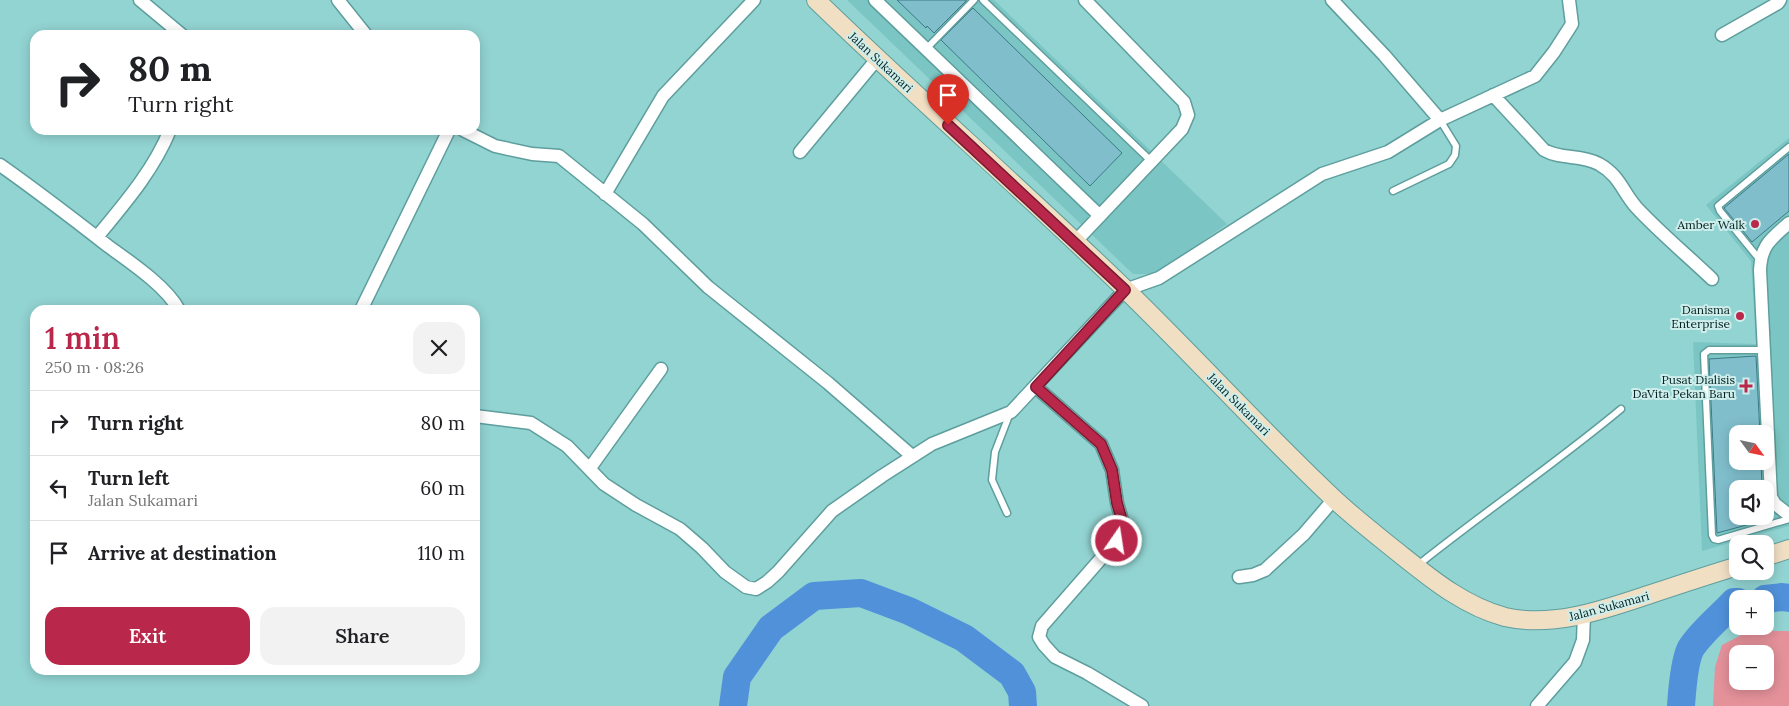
<!DOCTYPE html>
<meta charset="utf-8">
<style>
:root{--surface:#fff;--page:#f2f2f2;--text:#202124;--muted:#757577;--line:#e0e0e0;--accent:#b9284a}
body{margin:0;font-family:Lora,serif;background:var(--page);color:var(--text);height:100vh;display:flex;flex-direction:column;font-size:19px;white-space:nowrap}
*{box-sizing:border-box;margin:0}
p{font-size:16px;color:var(--muted)}
.icon{flex:none;width:28px;height:28px;fill:none;stroke:currentColor;stroke-width:2;stroke-linecap:round;stroke-linejoin:round}
.map{position:relative;flex:1;overflow:hidden}
.details{position:absolute;left:30px;top:305px;width:450px;height:370px;display:flex;flex-direction:column;background:var(--surface);border-radius:15px;box-shadow:0 2px 12px #0003}
.details>*{flex:none}
.guide{position:absolute;left:30px;top:30px;width:450px;height:105px;border-radius:15px;box-shadow:0 2px 12px #0003;background:#fff;color:var(--text);overflow:hidden}
.needle{width:32px;rotate:123deg}
.buttons{position:absolute;left:1729px;top:425px;display:grid;gap:10px}
.buttons a{display:grid;place-items:center;width:45px;height:45px;border-radius:10px;background:var(--surface);box-shadow:0 2px 12px #0003;font-size:25px}
.pin{position:absolute;display:grid;place-items:center;width:42px;height:42px;color:#fff;margin:-51px -21px;border-radius:50% 50% 50% 0;rotate:-45deg;box-shadow:0 0 5px #0007}
.pin .icon{rotate:45deg}
.me{position:absolute;width:55px;margin:-28px;rotate:13deg;stroke-linejoin:round;filter:drop-shadow(0 0 4px #0008)}
.turn{display:flex;align-items:center;gap:18px;height:105px;padding:0 15px;font-size:22px}
.turn .icon{width:65px;height:65px;stroke-width:2.5}
.turn b{display:block;font-size:35px;line-height:42px}
.round{display:grid;place-items:center;flex:none;width:52px;height:52px;border-radius:15px;background:var(--page)}
.overview{display:flex;align-items:center;justify-content:space-between;height:85px;padding:0 15px}
h1{font-size:30px;font-weight:600;line-height:38px;color:var(--accent)}
.primary-button{display:flex;gap:10px;margin-top:auto;padding:10px 15px}
.primary-button a{flex:1;height:58px;border-radius:15px;background:var(--accent);color:#fff;font-size:20px;font-weight:600;line-height:58px;text-align:center}
.primary-button a+a{background:var(--page);color:var(--text)}
ul{padding:0;list-style:none}
li{display:flex;align-items:center;gap:15px;height:65px;padding:0 15px;border-top:1px solid var(--line)}
li div{flex:1}
li b{display:block;font-size:19px}
li em{font-style:normal}
.map>svg:first-child{display:block}
</style>
<div class="map">
<svg width="1789" height="706" viewBox="0 0 1789 706">
<rect width="100%" height="100%" fill="#92d4d2"/>
<path fill="#7bc6c4" fill-rule="evenodd" d="M 847,0 L 994,0 L 1227,224 L 1155,274 L 1133,274 Z
M 1789,138 L 1789,526 L 1702,551 L 1693,342 L 1756,344 L 1751,261 L 1706,205 ZM 1738,434 L 1765,434 L 1765,461 L 1738,461 ZM 1738,489 L 1765,489 L 1765,516 L 1738,516 Z"/>
<path fill="#e4919a" fill-rule="evenodd" d="M 1749,631 L 1789,631 L 1789,706 L 1713,706 L 1715,667 L 1722,645 ZM 1738,654 L 1765,654 L 1765,681 L 1738,681 Z"/>
<g fill="none" stroke-linecap="round" stroke-linejoin="round">
<path stroke="#5091da" stroke-width="28" d="M 1765,599 L 1782,597 L 1789,598
M 733,706 L 737,677 L 771,628 L 814,596 L 861,593 L 909,611 L 964,638 L 1012,674 L 1022,692 L 1023,706
M 1681,706 C 1682,691 1684,661 1691,648 C 1702,631 1720,617 1734,602 L 1738,602"/>
</g>
<path fill="#80becc" stroke="#3b7986" d="M 897,0 L 966,0 L 966,1 L 934,33 L 927,26 L 926,28 Z
M 973,8 L 1122,153 L 1090,186 L 941,40 Z
M 1789,154 L 1789,211 L 1752,242 L 1724,208 Z
M 1756,356 L 1760,434 L 1738,434 L 1738,461 L 1761,461 L 1762,489 L 1738,489 L 1738,516 L 1765,516 L 1765,520 L 1717,533 L 1709,359 Z"/>
<g fill="none" stroke-linecap="round" stroke-linejoin="round">
<g stroke="#5e9e9d" stroke-width="9">
<path id="lane" d="M 983,0 L 1151,161
M 926,49 L 974,0
M 1393,191 L 1449,164 L 1455,155 L 1456,146 L 1440,120
M 1760,260 L 1720,211 L 1718,206 L 1789,147
M 1764,350 L 1709,350 L 1704,354 L 1712,535 L 1714,539 L 1718,540 L 1789,519
M 1007,513 L 992,480 L 995,452 L 1010,413
M 1418,565 C 1484,512 1555,464 1621,409"/>
</g>
<g stroke="#5e9e9d" stroke-width="15">
<path id="street" d="M 140,0 L 182,35
M 338,0 L 366,35
M 875,0 L 1100,216
M 1332,0 L 1384,55 L 1440,120
M 1722,35 L 1778,3 L 1780,0
M 1493,95 L 1544,150 C 1562,160 1580,154 1599,164 C 1620,176 1622,191 1636,207 C 1658,231 1688,256 1712,279
M 463,130 L 495,146 L 532,154 L 559,156 L 643,224 L 708,287 L 828,383 L 912,456
M 800,152 L 877,59
M 0,165 C 37,191 72,218 108,246 C 130,262 166,286 179,310
M 605,194 L 663,96 L 754,0
M 1789,223 C 1771,239 1761,245 1760,270 L 1771,497 L 1775,504 L 1789,515
M 97,237 C 125,203 153,171 170,130
M 1075,242 L 1182,129 L 1188,115 L 1184,102 L 1085,0
M 361,310 L 449,130
M 1036,387 L 1101,444 L 1112,470 L 1117,503 L 1125,531 L 1042,626 L 1039,637 L 1044,645 L 1055,657 L 1087,673 L 1142,706
M 475,416 L 531,423 L 567,446 L 604,484 L 636,505 L 680,529 L 702,548 L 725,572 L 746,587 L 756,589 L 767,582 L 778,572 L 832,511 L 882,476 L 932,444 L 1011,412 L 1125,290 L 1159,278 L 1322,174 L 1388,152 L 1440,120 L 1535,76 L 1554,52 L 1572,24 L 1569,0
M 590,468 L 661,369
M 1239,577 L 1253,575 L 1265,570 L 1304,534 L 1334,499
M 1537,706 L 1575,662 L 1583,640 L 1584,615"/>
</g>
<g stroke="#5e9e9d" stroke-width="20">
<path id="secondary" d="M 816,0 C 917,98 1024,191 1125,289 C 1195,357 1261,430 1332,497 C 1352,516 1374,533 1395,550 C 1429,577 1463,606 1505,617 C 1553,628 1603,610 1648,595 C 1678,585 1708,575 1738,566
M 1765,557 L 1789,549"/>
</g>
<use href="#lane" stroke="#fff" stroke-width="6"/>
<use href="#street" stroke="#fff" stroke-width="12"/>
<use href="#secondary" stroke="#f1dfc4" stroke-width="18"/>
</g>
<g fill="none" stroke-linecap="round" stroke-linejoin="round">
<g stroke="#781a30" stroke-width="12">
<path id="route" d="M 948,125 L 1125,290 L 1036,387 L 1101,444 L 1112,470 L 1117,503 L 1125,531 L 1117,541"/>
</g>
<use href="#route" stroke="#b9284a" stroke-width="9"/>
</g>
<g fill="#b9284a" stroke="#ceeeec" stroke-width="2">
<circle cx="1755" cy="224" r="5"/>
<circle cx="1740" cy="316" r="5"/>
<path d="M1743.5 378.5h5v5h5v5h-5v5h-5v-5h-5v-5h5z"/>
</g>
<g text-anchor="middle" dominant-baseline="central" stroke-width="4" stroke-linejoin="round" paint-order="stroke">
<g font-size="12" fill="#04201f" stroke="#ceeeec">
<text transform="translate(881 62) rotate(43)">Jalan Sukamari</text>
<text transform="translate(1239 404) rotate(45)">Jalan Sukamari</text>
<text transform="translate(1609 606) rotate(-15)">Jalan Sukamari</text>
</g>
<g font-size="12" fill="#04201f" stroke="#ceeeec" text-anchor="end">
<text x="1745" y="224">Amber Walk</text>
<text x="1730" y="309">Danisma<tspan x="1730" dy="14">Enterprise</tspan></text>
<text x="1735" y="379">Pusat Dialisis<tspan x="1735" dy="14">DaVita Pekan Baru</tspan></text>
</g>
</g>
</svg>
<div class="buttons">
<a><svg class="needle" viewBox="-14 -14 28 28"><path d="M0-13l5 13h-10z" fill="#e53935"/><path d="M0 13l5-13h-10z" fill="#757577"/></svg></a>
<a><svg class="icon" aria-label="sound" viewBox="0 0 24 24"><path d="M4 9h4l5-4v14l-5-4H4zM17 9q2 3 0 6"/></svg></a>
<a><svg class="icon" aria-label="search" viewBox="0 0 24 24"><circle cx="10" cy="10" r="6"/><path d="M15 15l6 6"/></svg></a>
<a>+</a>
<a>−</a>
</div>
<div class="pin" style="left:948px;top:125px;background:#d93025"><svg class="icon" aria-label="arrive" viewBox="0 0 24 24"><path d="M6 21V4h12l-3 4 3 4H6"/></svg></div>
<svg class="me" style="left:1117px;top:541px" viewBox="-20 -20 40 40"><circle r="17" fill="#b9284a" stroke="#fff" stroke-width="3"/><path d="M0-11L8 9 0 5-8 9z" fill="#fff"/></svg>
<div class="guide">
<div class="turn"><svg class="icon" aria-label="right" viewBox="0 0 24 24"><path d="M7 20v-9h11M14 6l5 5-5 5"/></svg><div><b>80 m</b>Turn right</div></div>
</div>
<section class="details">
<div class="overview"><div><h1>1 min</h1><p>250 m · 08:26</p></div><a class="round"><svg class="icon" aria-label="close" viewBox="0 0 24 24"><path d="M6 6l12 12M18 6L6 18"/></svg></a></div>
<ul>
<li><svg class="icon" aria-label="right" viewBox="0 0 24 24"><path d="M7 20v-9h11M14 6l5 5-5 5"/></svg><div><b>Turn right</b></div><em>80 m</em></li>
<li><svg class="icon" aria-label="left" viewBox="0 0 24 24"><path d="M17 20v-9H6M10 6l-5 5 5 5"/></svg><div><b>Turn left</b><p>Jalan Sukamari</p></div><em>60 m</em></li>
<li><svg class="icon" aria-label="arrive" viewBox="0 0 24 24"><path d="M6 21V4h12l-3 4 3 4H6"/></svg><div><b>Arrive at destination</b></div><em>110 m</em></li>
</ul>
<div class="primary-button"><a>Exit</a><a>Share</a></div>
</section>
</div>
